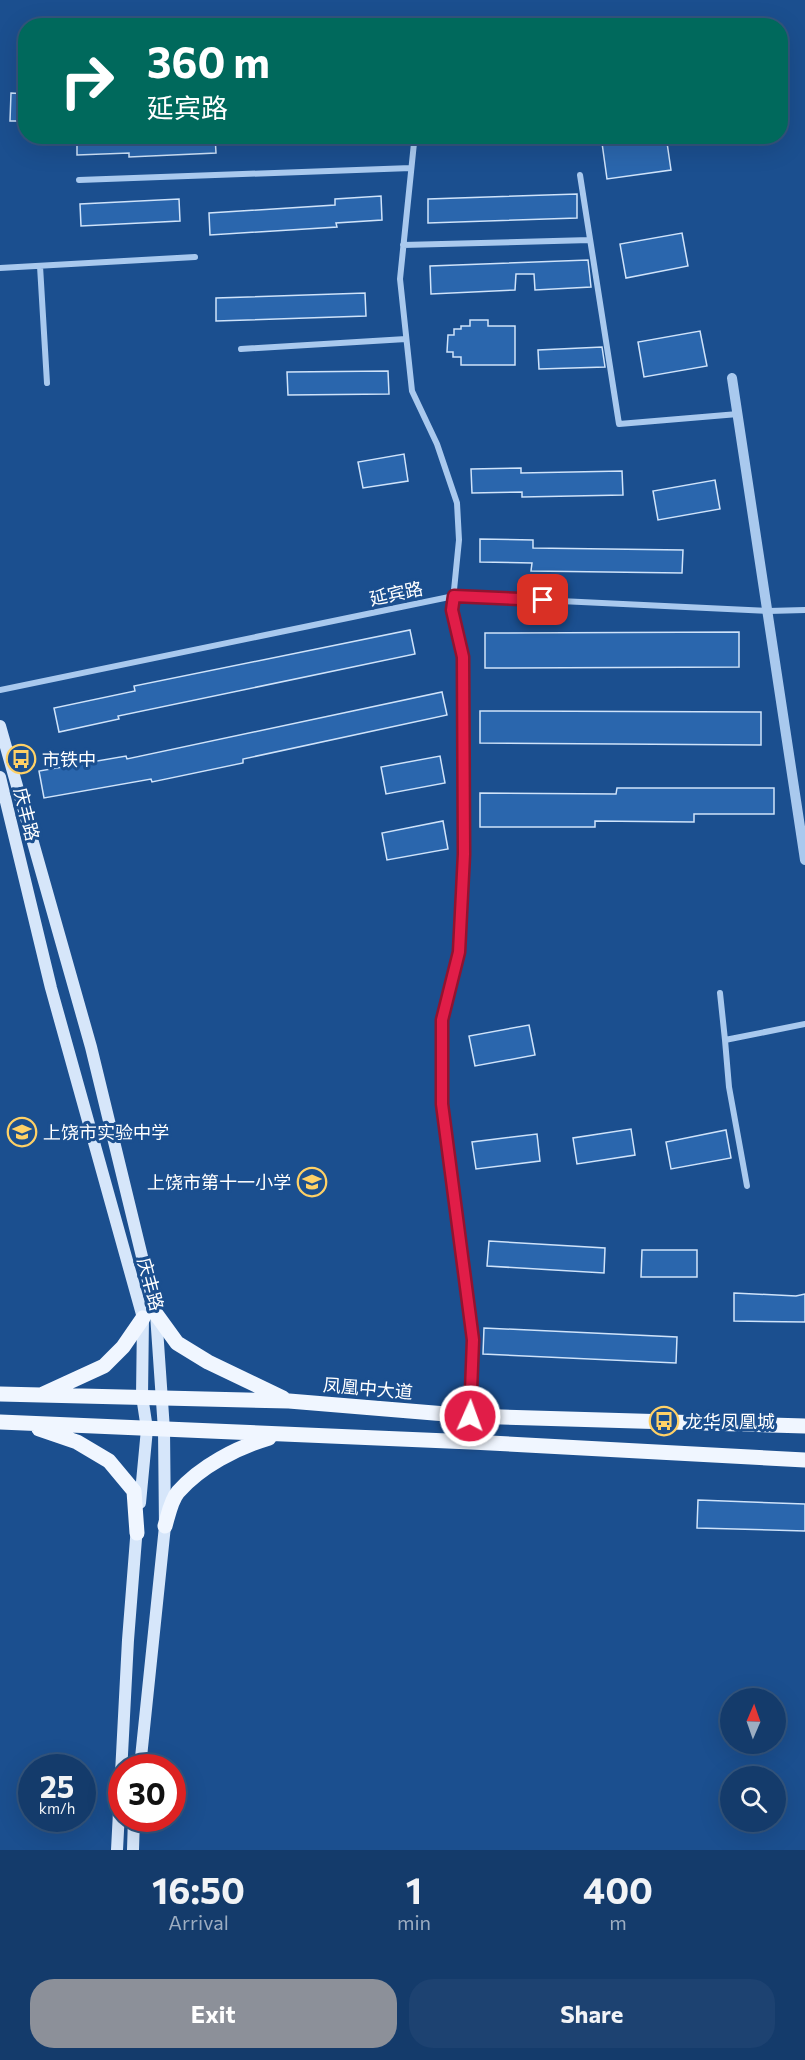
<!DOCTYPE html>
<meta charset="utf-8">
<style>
:root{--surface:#143b6b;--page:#1d4271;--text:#f1f3f6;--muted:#9dadc1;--line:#33557e;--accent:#8c9099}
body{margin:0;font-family:Commissioner,"Noto Sans SC",sans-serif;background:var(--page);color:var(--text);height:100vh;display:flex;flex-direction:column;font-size:22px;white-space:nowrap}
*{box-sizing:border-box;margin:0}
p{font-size:20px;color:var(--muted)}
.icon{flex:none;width:33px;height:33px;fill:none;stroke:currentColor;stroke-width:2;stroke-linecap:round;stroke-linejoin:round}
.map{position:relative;height:1850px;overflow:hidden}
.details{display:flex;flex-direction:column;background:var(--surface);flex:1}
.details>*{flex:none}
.guide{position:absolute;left:18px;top:18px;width:770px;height:126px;border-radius:24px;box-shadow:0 6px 24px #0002,0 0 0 2px var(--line);background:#00695c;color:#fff;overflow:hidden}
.needle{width:39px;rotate:2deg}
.buttons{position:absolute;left:720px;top:1688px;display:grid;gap:12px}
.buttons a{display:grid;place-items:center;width:66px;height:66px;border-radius:50%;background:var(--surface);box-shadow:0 6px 24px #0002,0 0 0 2px var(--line);font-size:30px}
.speed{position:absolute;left:18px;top:1754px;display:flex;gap:12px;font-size:30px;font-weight:700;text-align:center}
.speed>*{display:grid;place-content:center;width:78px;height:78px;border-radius:50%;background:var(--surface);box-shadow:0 6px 24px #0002,0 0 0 2px var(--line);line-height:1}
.speed small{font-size:15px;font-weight:400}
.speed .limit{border:9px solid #d22;background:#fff;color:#111}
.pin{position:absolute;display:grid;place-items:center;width:51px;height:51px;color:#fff;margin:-26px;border-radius:12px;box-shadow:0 3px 9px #0006}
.me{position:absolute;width:66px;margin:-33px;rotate:2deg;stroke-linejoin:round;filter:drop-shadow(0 0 4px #0008)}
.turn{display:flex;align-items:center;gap:21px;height:126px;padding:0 30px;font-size:27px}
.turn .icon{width:78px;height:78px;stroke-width:2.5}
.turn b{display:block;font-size:42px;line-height:51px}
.eta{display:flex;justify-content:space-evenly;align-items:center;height:102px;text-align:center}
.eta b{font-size:36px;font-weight:700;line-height:42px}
.action{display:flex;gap:12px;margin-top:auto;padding:12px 30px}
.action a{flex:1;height:69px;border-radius:24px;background:var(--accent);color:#fff;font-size:24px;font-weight:700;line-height:69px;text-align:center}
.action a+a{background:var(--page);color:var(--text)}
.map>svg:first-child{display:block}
</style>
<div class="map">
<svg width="805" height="1850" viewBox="0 0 805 1850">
<rect width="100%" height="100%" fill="#1b4f8f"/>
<path fill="#2a66ad" stroke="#cfe3fa" stroke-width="1.5" d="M 11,93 L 26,94 L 26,121 L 10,121 Z
M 77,136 L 215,136 L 216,153 L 129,157 L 129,153 L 77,155 Z
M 649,136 L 666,136 L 671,170 L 607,179 L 602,143 Z
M 577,194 L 577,218 L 428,223 L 428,199 Z
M 381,196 L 382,220 L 336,223 L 337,227 L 210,235 L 209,213 L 335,205 L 335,199 Z
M 179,199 L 180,221 L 81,226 L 80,204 Z
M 682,233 L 688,266 L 626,278 L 620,244 Z
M 588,260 L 591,287 L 535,290 L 534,274 L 516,274 L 515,290 L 431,294 L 430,266 Z
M 365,293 L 366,316 L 216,321 L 216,298 Z
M 470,320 L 488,320 L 488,326 L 515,326 L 515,365 L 461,365 L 461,357 L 453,357 L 453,352 L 447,352 L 448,335 L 454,335 L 454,329 L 461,329 L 461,326 L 470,326 Z
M 700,331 L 707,366 L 644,377 L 638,342 Z
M 602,347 L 605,367 L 539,369 L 538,350 Z
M 388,371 L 389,394 L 288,395 L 287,372 Z
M 404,454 L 408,481 L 363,488 L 358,462 Z
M 521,468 L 521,473 L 622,471 L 623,495 L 522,497 L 522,492 L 472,493 L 471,469 Z
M 715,480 L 720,509 L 658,520 L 653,491 Z
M 480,539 L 533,540 L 533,548 L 683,550 L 682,573 L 531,571 L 532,563 L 480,562 Z
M 410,630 L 415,654 L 118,716 L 119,719 L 59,732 L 54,708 L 135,691 L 134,686 Z
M 739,632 L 739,667 L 485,668 L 485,633 Z
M 442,692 L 447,715 L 243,759 L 243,763 L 152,782 L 151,779 L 44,798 L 39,771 L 126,756 L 127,759 Z
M 480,711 L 761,712 L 761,745 L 480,743 Z
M 440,756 L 445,783 L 386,794 L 381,767 Z
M 617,788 L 774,788 L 774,814 L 694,814 L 694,822 L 595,821 L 595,827 L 480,827 L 480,793 L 616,794 Z
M 443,821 L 448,849 L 387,860 L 382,833 Z
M 529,1025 L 535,1055 L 475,1066 L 469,1036 Z
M 631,1129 L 635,1155 L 577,1164 L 573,1138 Z
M 726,1130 L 731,1158 L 671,1169 L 666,1142 Z
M 537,1134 L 540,1161 L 476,1169 L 472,1142 Z
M 489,1241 L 605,1248 L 604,1273 L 487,1266 Z
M 642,1250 L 697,1250 L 697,1277 L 641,1277 Z
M 734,1293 L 796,1296 L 805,1294 L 805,1322 L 734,1321 Z
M 484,1328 L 677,1337 L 676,1363 L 483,1354 Z
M 698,1500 L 805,1504 L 805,1531 L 697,1528 Z"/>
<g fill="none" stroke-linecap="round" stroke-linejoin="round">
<path stroke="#a9c9ee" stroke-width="6" d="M 414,143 L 400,279 L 412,391 L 437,444 L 457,503 L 459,540 L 452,610 L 463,657 L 464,854 L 459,952 L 442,1019 L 442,1104 L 473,1340 L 470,1416
M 580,175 L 619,424 L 738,414
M 79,180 L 411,168
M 403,245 L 590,240
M 40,266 L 47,383
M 0,268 L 195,257
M 241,349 L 406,339
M 0,690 L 454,596 L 768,611 L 805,610
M 720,993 L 725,1040
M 747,1186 L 729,1087 L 725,1040 L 805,1024"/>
<path stroke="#a9c9ee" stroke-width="10" d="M 732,378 L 805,860"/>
<path stroke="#d6e6fa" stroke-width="12" d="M 0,726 L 91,1047 L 156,1314 L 164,1430 L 165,1526 L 140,1767
M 0,777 L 51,988 L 143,1318 L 142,1396 L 147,1429 L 140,1503
M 117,1850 L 128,1640 L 137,1526
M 133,1850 L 134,1818"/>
<path stroke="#f0f6ff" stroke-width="15" d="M 156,1314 L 177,1343 L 208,1362 L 283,1398
M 0,1394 L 289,1401 L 470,1416 L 805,1426
M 43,1394 L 104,1366 L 123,1347 L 143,1318
M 0,1422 L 471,1442 L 805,1460
M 39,1429 L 77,1442 L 109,1461 L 134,1491 L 137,1533
M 165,1526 C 168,1516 171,1500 178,1492 C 201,1466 236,1448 269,1438"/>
</g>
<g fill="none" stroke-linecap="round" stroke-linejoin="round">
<g stroke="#92132f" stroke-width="15">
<path id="route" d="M 470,1416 L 473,1340 L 442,1104 L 442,1020 L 459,952 L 464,854 L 463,657 L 452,610 L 454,596 L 543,600"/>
</g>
<use href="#route" stroke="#e11d48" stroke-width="10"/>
</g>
<defs>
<g id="bus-ring" transform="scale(1.5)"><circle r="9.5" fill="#1b4f8f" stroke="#ffd166" stroke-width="1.5"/><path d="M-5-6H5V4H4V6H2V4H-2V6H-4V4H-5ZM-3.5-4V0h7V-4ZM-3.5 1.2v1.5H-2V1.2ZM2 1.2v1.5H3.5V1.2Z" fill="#ffd166"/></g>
<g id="school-ring" transform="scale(1.5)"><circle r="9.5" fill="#1b4f8f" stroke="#ffd166" stroke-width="1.5"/><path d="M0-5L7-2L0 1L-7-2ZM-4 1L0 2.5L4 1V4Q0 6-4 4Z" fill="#ffd166"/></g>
</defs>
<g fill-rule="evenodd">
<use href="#bus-ring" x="21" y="759"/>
<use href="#school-ring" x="22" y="1132"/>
<use href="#school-ring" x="312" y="1182"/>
<use href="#bus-ring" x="664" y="1421"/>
</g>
<g text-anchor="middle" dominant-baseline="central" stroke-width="6" stroke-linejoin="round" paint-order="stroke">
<g font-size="18" fill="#fff" stroke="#1b4f8f">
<text transform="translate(396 593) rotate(-12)">延宾路</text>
<text transform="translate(27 814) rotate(76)">庆丰路</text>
<text transform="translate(151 1284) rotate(75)">庆丰路</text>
<text transform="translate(368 1388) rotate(5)">凤凰中大道</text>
</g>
<g font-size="18" fill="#fff" stroke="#1b4f8f" text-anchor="start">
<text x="42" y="759">市铁中</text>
<text x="43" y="1132">上饶市实验中学</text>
<text x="291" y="1182" text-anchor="end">上饶市第十一小学</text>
<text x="685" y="1421">龙华凤凰城</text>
</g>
</g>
</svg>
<div class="buttons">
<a><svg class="needle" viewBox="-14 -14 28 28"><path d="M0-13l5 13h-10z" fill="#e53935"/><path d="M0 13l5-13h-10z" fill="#9dadc1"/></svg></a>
<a><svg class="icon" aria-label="search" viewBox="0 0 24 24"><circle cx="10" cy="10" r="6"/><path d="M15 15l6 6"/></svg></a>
</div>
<div class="speed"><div>25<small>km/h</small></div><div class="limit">30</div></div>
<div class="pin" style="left:543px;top:600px;background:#d93025"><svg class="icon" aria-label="arrive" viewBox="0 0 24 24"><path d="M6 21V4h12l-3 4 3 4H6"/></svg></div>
<svg class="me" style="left:470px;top:1416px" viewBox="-20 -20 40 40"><circle r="17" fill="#e11d48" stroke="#fff" stroke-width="3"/><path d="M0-11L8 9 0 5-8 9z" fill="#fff"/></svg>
<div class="guide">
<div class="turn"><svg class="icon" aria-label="right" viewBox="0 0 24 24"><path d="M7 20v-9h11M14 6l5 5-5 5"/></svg><div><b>360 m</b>延宾路</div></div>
</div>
</div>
<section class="details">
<div class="eta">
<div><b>16:50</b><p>Arrival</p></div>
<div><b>1</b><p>min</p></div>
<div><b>400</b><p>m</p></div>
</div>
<div class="action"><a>Exit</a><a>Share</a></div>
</section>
